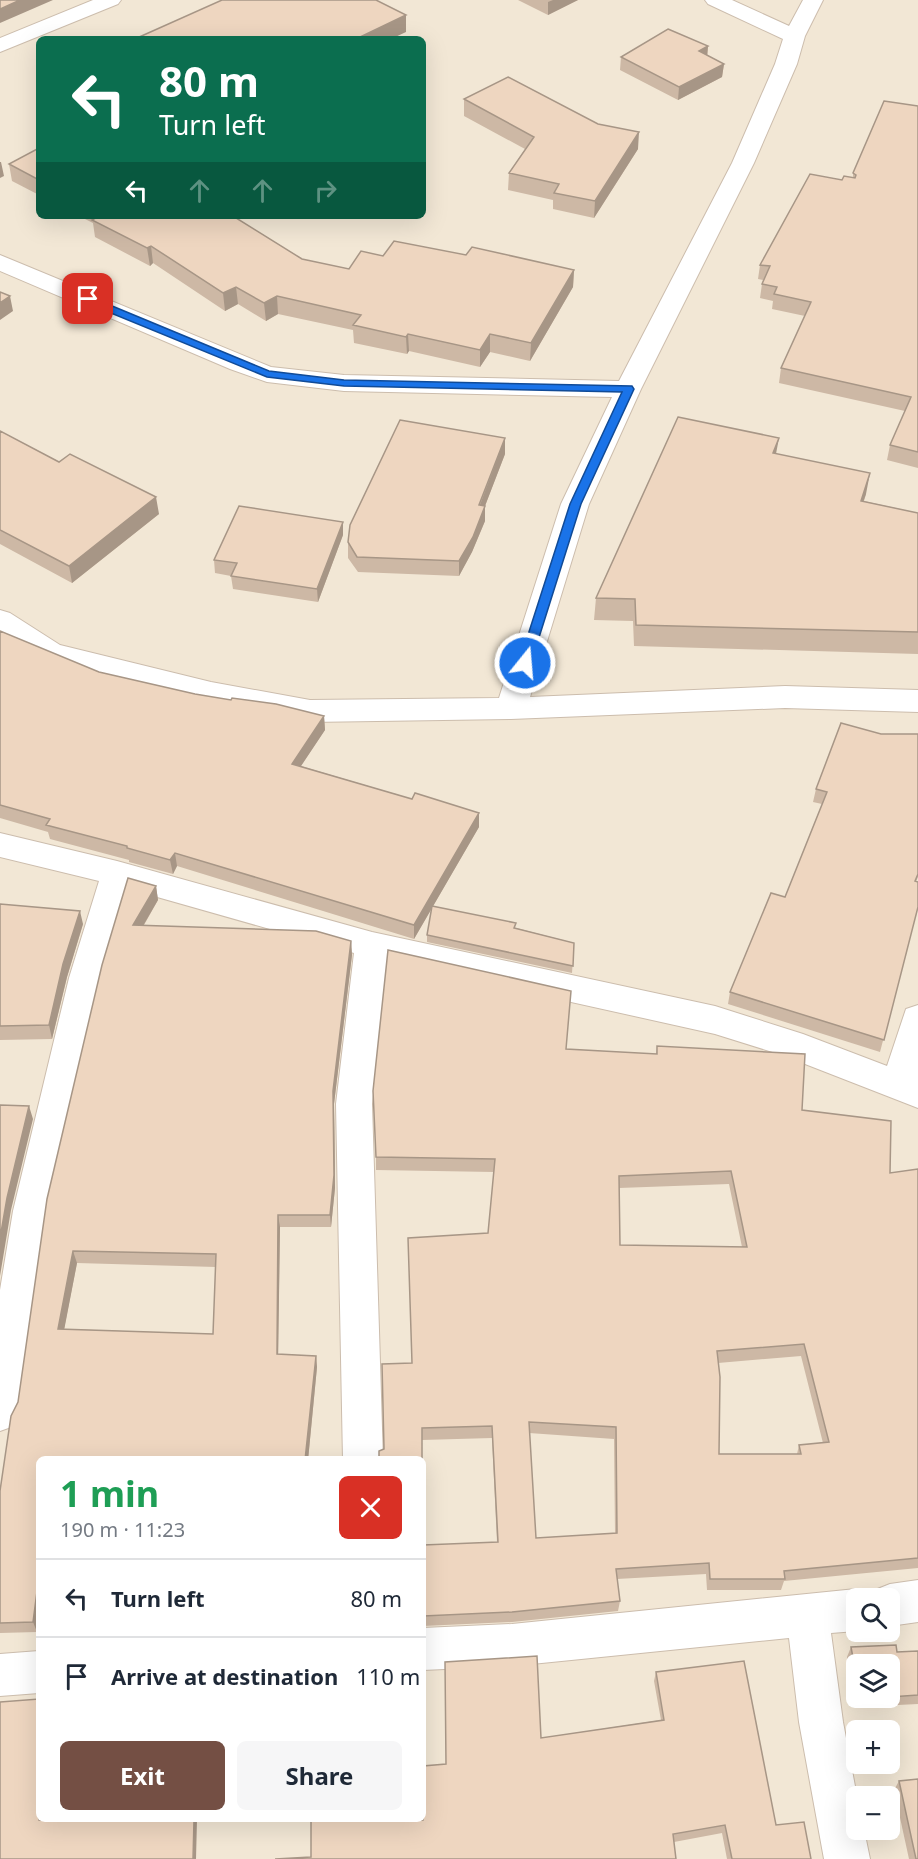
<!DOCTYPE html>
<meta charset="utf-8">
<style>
:root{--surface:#fff;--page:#f6f6f7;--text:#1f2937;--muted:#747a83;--line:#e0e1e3;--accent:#744f44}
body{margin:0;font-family:"Noto Sans",sans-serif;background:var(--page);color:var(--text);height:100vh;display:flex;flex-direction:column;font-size:22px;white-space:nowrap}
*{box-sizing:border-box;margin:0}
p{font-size:20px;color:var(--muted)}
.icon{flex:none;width:33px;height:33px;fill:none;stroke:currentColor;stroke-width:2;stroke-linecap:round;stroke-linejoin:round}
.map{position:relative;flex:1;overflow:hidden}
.side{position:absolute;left:36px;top:1456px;width:390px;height:366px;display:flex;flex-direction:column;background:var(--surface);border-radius:9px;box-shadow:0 6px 24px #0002}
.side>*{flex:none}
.hud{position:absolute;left:36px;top:36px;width:390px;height:183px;border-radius:9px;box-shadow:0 6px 24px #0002;background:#0b6e4f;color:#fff;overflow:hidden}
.buttons{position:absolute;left:846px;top:1588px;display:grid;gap:12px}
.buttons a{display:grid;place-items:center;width:54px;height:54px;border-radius:9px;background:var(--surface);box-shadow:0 6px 24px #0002;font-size:30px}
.pin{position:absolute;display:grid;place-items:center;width:51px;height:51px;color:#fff;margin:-26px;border-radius:12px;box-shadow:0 3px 9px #0006}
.me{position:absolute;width:66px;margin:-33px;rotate:17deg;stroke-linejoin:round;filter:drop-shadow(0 0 4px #0008)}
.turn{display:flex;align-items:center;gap:21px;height:126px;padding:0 24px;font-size:27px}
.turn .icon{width:78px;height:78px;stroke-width:2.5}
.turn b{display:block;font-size:42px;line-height:51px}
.lanes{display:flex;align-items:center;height:57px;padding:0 24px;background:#0003;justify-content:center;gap:30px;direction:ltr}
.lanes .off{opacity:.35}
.round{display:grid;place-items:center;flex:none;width:63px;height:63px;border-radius:9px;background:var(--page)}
.summary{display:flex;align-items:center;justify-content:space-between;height:102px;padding:0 24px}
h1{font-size:36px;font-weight:700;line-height:45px;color:#1e9e55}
.primary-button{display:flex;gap:12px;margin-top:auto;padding:12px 24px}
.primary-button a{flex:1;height:69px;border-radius:9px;background:var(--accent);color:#fff;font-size:24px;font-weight:700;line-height:69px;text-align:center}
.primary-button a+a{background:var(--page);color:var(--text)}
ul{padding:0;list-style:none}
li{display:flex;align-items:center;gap:18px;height:78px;padding:0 24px;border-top:2px solid var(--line)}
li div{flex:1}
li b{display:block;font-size:22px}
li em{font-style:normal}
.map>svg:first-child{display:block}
</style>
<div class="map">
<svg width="918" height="1859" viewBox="0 0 918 1859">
<rect width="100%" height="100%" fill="#fbf4e6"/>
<path fill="#f2e7d5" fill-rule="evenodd" d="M 0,0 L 918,0 L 918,1859 L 0,1859 ZM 39,39 L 423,39 L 423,216 L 39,216 ZM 39,1460 L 423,1460 L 423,1820 L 39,1820 ZM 856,1599 L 890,1599 L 890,1632 L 856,1632 ZM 856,1665 L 890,1665 L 890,1698 L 856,1698 ZM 856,1731 L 890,1731 L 890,1764 L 856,1764 ZM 856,1797 L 890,1797 L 890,1830 L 856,1830 Z"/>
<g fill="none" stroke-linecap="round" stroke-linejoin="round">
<g stroke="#ccbdad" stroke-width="2">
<path id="minor" d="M 93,0 L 121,0 L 118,4 L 0,52 L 0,38 Z
M 705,0 L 732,0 L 789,26 L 803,0 L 823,0 L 805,36 L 797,64 L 754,163 L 641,389 L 589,504 L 530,697 L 785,686 L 918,690 L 918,712 L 785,708 L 511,719 L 310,722 L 211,704 L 51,663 L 41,660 L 0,634 L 0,610 L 10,613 L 60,645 L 211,682 L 310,700 L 499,698 L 561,504 L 612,397 L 344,391 L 267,382 L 230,369 L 0,271 L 0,255 L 271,367 L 344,375 L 619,381 L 732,163 L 775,64 L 783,39 L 708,4 Z
M 0,833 L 117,861 L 372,932 L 715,1006 L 803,1034 L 887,1066 L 906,1009 L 918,1005 L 918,1108 L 782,1055 L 715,1034 L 387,961 L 372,1104 L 383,1460 L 343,1460 L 336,1104 L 354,953 L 129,889 L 103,978 L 49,1211 L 20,1413 L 14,1426 L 0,1431 L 0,1290 L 13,1211 L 69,978 L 99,881 L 0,857 Z
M 918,1580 L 918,1622 L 890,1626 L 890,1599 L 856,1599 L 856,1631 L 831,1633 L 843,1722 L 857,1797 L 856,1830 L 864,1830 L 870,1859 L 824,1859 L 799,1722 L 789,1638 L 512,1666 L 423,1670 L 423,1628 L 512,1624 L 856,1589 L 871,1595 L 872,1598 L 875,1590 L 890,1584 Z
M 39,1651 L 39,1693 L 0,1696 L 0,1654 Z"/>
</g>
<use href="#minor" fill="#fff" fill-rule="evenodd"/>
</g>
<path fill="#cdb8a5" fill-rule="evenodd" d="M 518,0 L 578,0 L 548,15 Z
M 708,46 L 707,55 L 724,64 L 722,77 L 678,100 L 620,70 L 621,57 Z
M 464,99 L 638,149 L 594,218 L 553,209 L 553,200 L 508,190 L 509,173 L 525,149 L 464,116 Z
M 918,106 L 918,468 L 887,460 L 890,445 L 905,411 L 779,383 L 781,368 L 805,316 L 772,309 L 773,301 L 760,298 L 762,284 L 763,280 L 758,279 L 760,265 L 842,180 L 853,177 L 853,173 Z
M 39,148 L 39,195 L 12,181 L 9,164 Z
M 79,216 L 233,216 L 302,259 L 349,269 L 383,256 L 466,255 L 574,270 L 573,287 L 530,361 L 490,352 L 480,367 L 409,351 L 407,354 L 354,343 L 353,330 L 278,314 L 266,321 L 238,304 L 225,311 L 153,263 L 150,266 L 95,237 L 93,223 Z
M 0,431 L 159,514 L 72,583 L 0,544 Z
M 505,438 L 505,454 L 485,506 L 485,521 L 472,552 L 459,576 L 358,572 L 348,558 L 348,542 Z
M 776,454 L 866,494 L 864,501 L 918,513 L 918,654 L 634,646 L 633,621 L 594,620 L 596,598 Z
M 343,522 L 343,535 L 318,602 L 233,589 L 231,576 L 215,573 L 214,560 Z
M 0,631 L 99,672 L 195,694 L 324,716 L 325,730 L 301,766 L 412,799 L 479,813 L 479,827 L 433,906 L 574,943 L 572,973 L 427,942 L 427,935 L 432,908 L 414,939 L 177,866 L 173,874 L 129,862 L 129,860 L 50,839 L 48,832 L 0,818 Z
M 881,734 L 918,734 L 918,877 L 916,882 L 918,907 L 880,1052 L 728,1004 L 730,992 L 785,897 L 822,804 L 813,802 L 816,789 Z
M 156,886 L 158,900 L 144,925 L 351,941 L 352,955 L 334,1104 L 335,1188 L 331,1227 L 280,1227 L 278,1354 L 316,1356 L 317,1367 L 308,1460 L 39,1460 L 39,1620 L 37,1632 L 0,1633 L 0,1491 L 18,1402 L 47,1199 ZM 77,1263 L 216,1267 L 213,1334 L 64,1329 Z
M 0,904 L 83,924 L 67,977 L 52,1039 L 0,1040 Z
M 657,1046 L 802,1110 L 890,1173 L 918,1169 L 918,1568 L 784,1581 L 781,1590 L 707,1590 L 706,1574 L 617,1579 L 620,1601 L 618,1611 L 512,1622 L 423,1626 L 423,1494 L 424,1545 L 497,1542 L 492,1438 L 422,1440 L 384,1449 L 412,1363 L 488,1233 L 494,1172 L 376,1170 L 376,1157 L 566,1049 L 656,1054 ZM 729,1184 L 742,1247 L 620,1245 L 619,1188 ZM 801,1356 L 823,1443 L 799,1445 L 797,1454 L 719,1454 L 718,1363 ZM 529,1433 L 614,1439 L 615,1533 L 536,1538 Z
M 851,1647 L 897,1652 L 918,1651 L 918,1704 L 857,1707 L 847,1657 ZM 856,1665 L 890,1665 L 890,1698 L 856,1698 Z
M 656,1672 L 776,1825 L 811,1859 L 727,1859 L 722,1833 L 674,1842 L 311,1857 L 446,1764 L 541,1738 L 661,1720 L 654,1681 Z
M 899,1781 L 918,1859 L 909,1859 L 894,1790 Z"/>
<path fill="#a79686" d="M 20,0 L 53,0 L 0,23 L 0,9 Z
M 553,0 L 578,0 L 548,15 L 548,2 Z
M 406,15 L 406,32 L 391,39 L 356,39 Z
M 708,46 L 707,59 L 699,51 Z
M 724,64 L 722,77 L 678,100 L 679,87 Z
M 639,132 L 638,149 L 594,218 L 595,201 Z
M 0,162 L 1,162 L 4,176 L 0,178 Z
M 151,246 L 153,263 L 150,266 L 147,248 Z
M 574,270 L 573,287 L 530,361 L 531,343 Z
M 236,287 L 238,304 L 225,311 L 223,293 Z
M 10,296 L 13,311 L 0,320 L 0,303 Z
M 277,296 L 278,314 L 266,321 L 264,303 Z
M 408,334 L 409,351 L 407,354 L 406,337 Z
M 490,334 L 490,352 L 480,367 L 480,350 Z
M 505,438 L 505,454 L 485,506 L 485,521 L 472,552 L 459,576 L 459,561 Z
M 779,438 L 775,459 L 773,453 Z
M 870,473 L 866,494 L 856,522 L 861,501 Z
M 156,497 L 159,514 L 72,583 L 69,566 Z
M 343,522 L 343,535 L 318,602 L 317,589 Z
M 324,716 L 325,730 L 293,778 L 292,764 Z
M 479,813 L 479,827 L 414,939 L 414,925 Z
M 175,853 L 177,866 L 173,874 L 170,860 Z
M 156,886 L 158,900 L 136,938 L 133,925 Z
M 80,911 L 83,924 L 67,977 L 52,1039 L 49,1025 L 63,964 Z
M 351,941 L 352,955 L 334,1104 L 335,1188 L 331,1227 L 330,1215 L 333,1091 Z
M 29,1106 L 33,1119 L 11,1210 L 0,1276 L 0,1238 L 7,1198 Z
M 278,1215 L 280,1227 L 278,1366 L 277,1354 Z
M 73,1251 L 77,1263 L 62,1341 L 58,1329 Z
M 316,1356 L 317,1367 L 308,1460 L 305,1460 Z
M 39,1576 L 39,1620 L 37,1632 L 33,1622 Z
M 194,1820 L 197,1820 L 196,1859 L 193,1859 Z"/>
<path fill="#eed6c0" stroke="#a79686" stroke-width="1.5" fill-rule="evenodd" d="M 0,0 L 20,0 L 0,9 Z
M 222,0 L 376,0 L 406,15 L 356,39 L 137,38 Z
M 668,29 L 708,46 L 699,51 L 724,64 L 679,87 L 621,57 Z
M 508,77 L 598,124 L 639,132 L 595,201 L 554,193 L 559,184 L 509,173 L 534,137 L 464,99 Z
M 884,101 L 918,106 L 918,452 L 890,445 L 911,397 L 781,368 L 811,302 L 774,294 L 777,287 L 762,284 L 770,266 L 760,265 L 810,174 L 842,180 L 844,176 L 855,178 L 856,175 L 853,173 Z
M 39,148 L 39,180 L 9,164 Z
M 99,216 L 233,216 L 302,259 L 349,269 L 361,251 L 383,256 L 394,241 L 466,255 L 472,247 L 574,270 L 531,343 L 490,334 L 480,350 L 408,334 L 406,337 L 353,325 L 361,315 L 277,296 L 264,303 L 236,287 L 223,293 L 151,246 L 147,248 L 92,220 Z
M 0,292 L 10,296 L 0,303 Z
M 678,417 L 779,438 L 773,453 L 870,473 L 861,501 L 918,513 L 918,632 L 636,625 L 635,599 L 596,598 Z
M 400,420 L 505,438 L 479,505 L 485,506 L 473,537 L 459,561 L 357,557 L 348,542 L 350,525 Z
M 0,431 L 59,462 L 70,454 L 156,497 L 69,566 L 0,530 Z
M 239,506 L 343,522 L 317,589 L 231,576 L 237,563 L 214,560 Z
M 0,631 L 99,672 L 195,694 L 231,700 L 232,698 L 276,704 L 324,716 L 292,764 L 412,799 L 415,793 L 479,813 L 414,925 L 175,853 L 170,860 L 127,848 L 127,846 L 46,825 L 50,819 L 0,805 Z
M 841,723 L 881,734 L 918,734 L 918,874 L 915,881 L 918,882 L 918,907 L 884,1040 L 730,992 L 771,893 L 785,897 L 827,792 L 816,789 Z
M 128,878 L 156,886 L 133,925 L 316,931 L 351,941 L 333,1091 L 334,1175 L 330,1215 L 278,1215 L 277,1354 L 316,1356 L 305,1460 L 39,1460 L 39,1576 L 33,1622 L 0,1623 L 0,1491 L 11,1416 L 18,1402 L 47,1199 L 102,965 ZM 73,1251 L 216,1254 L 213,1334 L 58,1329 Z
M 0,904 L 80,911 L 63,964 L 49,1025 L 0,1026 Z
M 432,906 L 516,923 L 514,928 L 574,943 L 573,966 L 427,935 Z
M 388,950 L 571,991 L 566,1049 L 657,1054 L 657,1046 L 805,1054 L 802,1110 L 891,1121 L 890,1173 L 918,1169 L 918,1558 L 784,1571 L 785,1579 L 710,1579 L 709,1563 L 616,1569 L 620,1601 L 512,1612 L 423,1616 L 423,1516 L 423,1545 L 498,1542 L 492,1426 L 422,1428 L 422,1460 L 379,1460 L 379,1451 L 384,1449 L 382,1364 L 412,1363 L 408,1238 L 488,1233 L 495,1159 L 376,1157 L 373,1091 ZM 731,1171 L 747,1247 L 620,1245 L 619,1176 ZM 804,1344 L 829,1442 L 799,1445 L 801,1454 L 719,1454 L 720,1377 L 717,1351 ZM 529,1422 L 616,1427 L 617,1533 L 536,1538 Z
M 0,1105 L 29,1106 L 7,1198 L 0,1238 Z
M 896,1645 L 897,1652 L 918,1651 L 918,1695 L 890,1697 L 890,1665 L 856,1665 L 856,1674 L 851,1647 Z
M 537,1656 L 541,1738 L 664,1720 L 656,1672 L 744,1661 L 776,1825 L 804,1822 L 811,1859 L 732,1859 L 725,1825 L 673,1834 L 676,1859 L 275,1859 L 311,1857 L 311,1820 L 423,1820 L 423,1766 L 446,1764 L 445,1662 Z
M 39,1699 L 39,1820 L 194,1820 L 193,1859 L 0,1859 L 0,1702 Z
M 918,1779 L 918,1859 L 916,1859 L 899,1781 Z"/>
<path fill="#1a73e8" stroke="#114b97" stroke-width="1.5" d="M 88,296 L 269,371 L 344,380 L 632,386 L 634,389 L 581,504 L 530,666 L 525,667 L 519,663 L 570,504 L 622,392 L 344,386 L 267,377 L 84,302 L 84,297 Z"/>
</svg>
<div class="buttons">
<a><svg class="icon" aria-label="search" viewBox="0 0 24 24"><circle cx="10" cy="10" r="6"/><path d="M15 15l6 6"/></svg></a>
<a><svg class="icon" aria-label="layers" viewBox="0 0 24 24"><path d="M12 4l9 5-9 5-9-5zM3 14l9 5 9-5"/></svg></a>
<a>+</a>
<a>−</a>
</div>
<div class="pin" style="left:88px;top:299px;background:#d93025"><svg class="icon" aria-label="arrive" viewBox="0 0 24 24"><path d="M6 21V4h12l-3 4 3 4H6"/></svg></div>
<svg class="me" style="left:525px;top:663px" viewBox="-20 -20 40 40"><circle r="17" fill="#1a73e8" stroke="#fff" stroke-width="3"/><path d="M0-11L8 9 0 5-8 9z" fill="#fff"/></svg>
<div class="hud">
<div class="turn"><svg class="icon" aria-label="left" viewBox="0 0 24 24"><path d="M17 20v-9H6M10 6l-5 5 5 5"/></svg><div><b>80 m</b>Turn left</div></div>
<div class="lanes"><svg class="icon" aria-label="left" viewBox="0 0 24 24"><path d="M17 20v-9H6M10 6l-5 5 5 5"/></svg><svg class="icon off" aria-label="ahead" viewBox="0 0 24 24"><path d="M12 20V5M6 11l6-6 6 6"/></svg><svg class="icon off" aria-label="ahead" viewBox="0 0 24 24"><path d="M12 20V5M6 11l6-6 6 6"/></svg><svg class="icon off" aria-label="right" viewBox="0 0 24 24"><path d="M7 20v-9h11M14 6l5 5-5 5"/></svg></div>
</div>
<section class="side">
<div class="summary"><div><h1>1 min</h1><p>190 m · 11:23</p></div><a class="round" style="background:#d93025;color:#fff"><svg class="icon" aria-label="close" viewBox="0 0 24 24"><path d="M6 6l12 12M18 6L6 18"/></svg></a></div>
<ul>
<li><svg class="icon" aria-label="left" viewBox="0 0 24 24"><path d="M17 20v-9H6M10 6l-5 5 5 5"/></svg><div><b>Turn left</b></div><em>80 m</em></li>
<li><svg class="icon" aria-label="arrive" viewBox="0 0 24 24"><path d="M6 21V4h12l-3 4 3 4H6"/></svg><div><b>Arrive at destination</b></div><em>110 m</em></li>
</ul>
<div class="primary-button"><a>Exit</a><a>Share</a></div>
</section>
</div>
